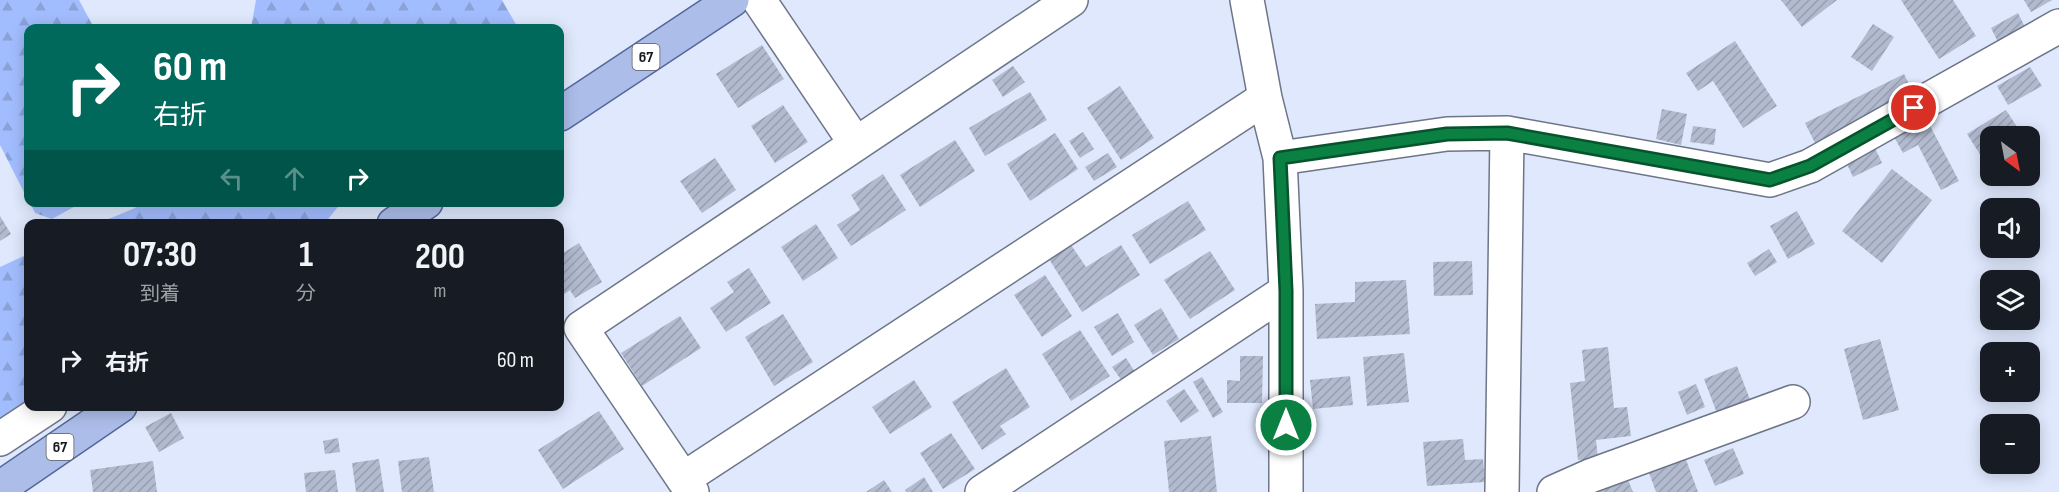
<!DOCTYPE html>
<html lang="ja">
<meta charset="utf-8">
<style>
:root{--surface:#171b24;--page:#242831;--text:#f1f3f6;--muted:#9ea1a6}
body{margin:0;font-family:"Sofia Sans Condensed","Noto Sans JP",sans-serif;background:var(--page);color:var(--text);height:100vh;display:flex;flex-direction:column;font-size:22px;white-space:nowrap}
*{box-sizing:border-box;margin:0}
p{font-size:20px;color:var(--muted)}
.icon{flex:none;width:33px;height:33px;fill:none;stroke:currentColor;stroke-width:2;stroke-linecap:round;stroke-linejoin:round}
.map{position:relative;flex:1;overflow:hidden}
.sheet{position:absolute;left:24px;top:219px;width:540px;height:192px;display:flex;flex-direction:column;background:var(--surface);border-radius:12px;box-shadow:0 3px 15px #0003}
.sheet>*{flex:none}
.hud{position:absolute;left:24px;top:24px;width:540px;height:183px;border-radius:12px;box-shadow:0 3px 15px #0003;background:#00695c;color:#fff;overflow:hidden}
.needle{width:39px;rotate:148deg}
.controls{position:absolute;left:1980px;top:126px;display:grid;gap:12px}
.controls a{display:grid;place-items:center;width:60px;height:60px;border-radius:12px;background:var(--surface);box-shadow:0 3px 15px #0003;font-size:30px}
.pin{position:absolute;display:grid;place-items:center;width:51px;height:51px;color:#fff;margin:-26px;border:3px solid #fff;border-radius:50%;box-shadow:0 2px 6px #0007}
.me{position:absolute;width:66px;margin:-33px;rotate:0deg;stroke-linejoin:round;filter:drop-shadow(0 0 4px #0008)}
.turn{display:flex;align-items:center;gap:21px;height:126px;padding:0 30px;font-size:27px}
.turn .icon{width:78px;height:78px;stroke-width:2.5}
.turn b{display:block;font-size:42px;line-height:51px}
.lanes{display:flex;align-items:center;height:57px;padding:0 30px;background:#0003;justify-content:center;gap:30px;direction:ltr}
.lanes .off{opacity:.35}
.eta{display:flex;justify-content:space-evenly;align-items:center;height:102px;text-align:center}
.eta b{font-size:36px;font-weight:700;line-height:42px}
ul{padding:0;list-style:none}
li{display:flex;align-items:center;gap:18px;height:78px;padding:0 30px}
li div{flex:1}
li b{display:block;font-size:22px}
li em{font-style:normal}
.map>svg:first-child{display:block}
</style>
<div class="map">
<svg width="2059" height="492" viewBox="0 0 2059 492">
<defs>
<pattern id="forest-firs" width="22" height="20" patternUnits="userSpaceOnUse" patternTransform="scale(1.5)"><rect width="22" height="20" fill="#a2bdfe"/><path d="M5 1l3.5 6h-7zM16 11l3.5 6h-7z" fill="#8ba2d9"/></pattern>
<pattern id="building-hatch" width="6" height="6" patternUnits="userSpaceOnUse" patternTransform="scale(1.5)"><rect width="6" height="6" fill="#b1bace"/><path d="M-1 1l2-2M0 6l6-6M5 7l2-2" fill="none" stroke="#979fb0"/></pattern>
</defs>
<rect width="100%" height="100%" fill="#dfe8fd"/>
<path fill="url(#forest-firs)" d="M 0,0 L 79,0 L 94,28 L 28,28 L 28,200 L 0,145 Z
M 256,0 L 502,0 L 518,28 L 251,28 Z
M 30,203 L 81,203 L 52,219 L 35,213 Z
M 140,203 L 140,202 L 341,203 L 325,223 L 99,223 L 135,208 Z
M 28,254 L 28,402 L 0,419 L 0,267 Z"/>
<path fill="url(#building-hatch)" d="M 1781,0 L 1837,0 L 1802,27 Z
M 1901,0 L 1953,0 L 1976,36 L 1939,59 Z
M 2024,0 L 2052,0 L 2031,12 Z
M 2018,13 L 2025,27 L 1998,42 L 1991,28 Z
M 1873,24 L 1894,37 L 1872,71 L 1851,57 Z
M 1735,41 L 1777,106 L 1743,128 L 1713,81 L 1698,91 L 1686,73 Z
M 762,45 L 784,79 L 738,108 L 716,74 Z
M 1013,66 L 1025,82 L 1003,97 L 992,80 Z
M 2030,67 L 2042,86 L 2008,105 L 1997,86 Z
M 1904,74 L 1914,94 L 1815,143 L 1805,123 Z
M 1120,86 L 1154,138 L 1121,160 L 1087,108 Z
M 1030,92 L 1047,120 L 985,156 L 969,128 Z
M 783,105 L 808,142 L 775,163 L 751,126 Z
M 1662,109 L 1687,114 L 1681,145 L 1656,139 Z
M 2006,110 L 2023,136 L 1990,136 L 1990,159 L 1985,162 L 1967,134 Z
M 1926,118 L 1959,181 L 1941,190 L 1918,145 L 1903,153 L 1893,135 Z
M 1693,126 L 1716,129 L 1714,145 L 1690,142 Z
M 1083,132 L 1094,149 L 1080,158 L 1069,141 Z
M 1055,133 L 1078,169 L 1030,201 L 1007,164 Z
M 955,140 L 975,171 L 920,207 L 900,175 Z
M 1875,148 L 1882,163 L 1853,177 L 1846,162 Z
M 1108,153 L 1117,167 L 1094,181 L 1085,167 Z
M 715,158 L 736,190 L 702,213 L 680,181 Z
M 1892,169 L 1932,200 L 1882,263 L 1842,231 Z
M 883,174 L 906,210 L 851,246 L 837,225 L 860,210 L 851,195 Z
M 1188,201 L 1206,230 L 1150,264 L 1132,235 Z
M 1797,211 L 1815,244 L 1788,259 L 1770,226 Z
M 0,216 L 11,234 L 0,241 Z
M 816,224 L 838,258 L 803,281 L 781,247 Z
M 579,243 L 602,282 L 575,298 L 570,290 L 560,297 L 560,255 Z
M 1071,245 L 1086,267 L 1121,245 L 1140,275 L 1082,312 L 1049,259 Z
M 1769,249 L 1777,262 L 1755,276 L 1747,263 Z
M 1210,251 L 1235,290 L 1190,319 L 1164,280 Z
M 1472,261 L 1473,295 L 1434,296 L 1433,262 Z
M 749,268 L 771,303 L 726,332 L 710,308 L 734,292 L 727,282 Z
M 1045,275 L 1072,316 L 1042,337 L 1014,295 Z
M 1406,280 L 1410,334 L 1317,339 L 1315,304 L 1355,302 L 1355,282 Z
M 1161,308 L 1179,339 L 1153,355 L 1134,325 Z
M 1118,313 L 1134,342 L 1112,356 L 1094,327 Z
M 783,314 L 813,362 L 774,386 L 745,337 Z
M 680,316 L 701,348 L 642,386 L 621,353 Z
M 1080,330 L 1110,376 L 1071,401 L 1042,354 Z
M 1880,339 L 1899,410 L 1863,420 L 1844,349 Z
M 1608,347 L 1614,408 L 1627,407 L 1631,436 L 1596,440 L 1598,459 L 1578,460 L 1570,383 L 1585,381 L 1582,350 Z
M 1404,353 L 1409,402 L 1367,406 L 1363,357 Z
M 1240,356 L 1263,356 L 1262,403 L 1227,403 L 1227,380 L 1240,381 Z
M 1126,358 L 1135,372 L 1122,381 L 1112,367 Z
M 1737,366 L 1751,402 L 1718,416 L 1704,379 Z
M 1006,368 L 1030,407 L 1000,426 L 1006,434 L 982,450 L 952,402 Z
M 1350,376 L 1353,405 L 1313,409 L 1310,380 Z
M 1202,377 L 1223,412 L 1213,418 L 1193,382 Z
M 914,380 L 932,407 L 890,434 L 872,407 Z
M 1696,384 L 1705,407 L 1687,415 L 1678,392 Z
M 1184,389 L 1199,411 L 1181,423 L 1166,401 Z
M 599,411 L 624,449 L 563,489 L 538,450 Z
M 171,413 L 184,438 L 159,452 L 145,427 Z
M 951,433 L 975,469 L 943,489 L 920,453 Z
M 1211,436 L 1217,492 L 1169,492 L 1164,441 Z
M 338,438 L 340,452 L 325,454 L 323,441 Z
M 1463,439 L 1465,460 L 1483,459 L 1485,482 L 1427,486 L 1423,442 Z
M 1733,448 L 1744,474 L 1715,486 L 1704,460 Z
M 429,457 L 434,492 L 402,492 L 398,461 Z
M 1685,457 L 1698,492 L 1656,492 L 1648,470 Z
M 379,459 L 384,492 L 356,492 L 352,463 Z
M 153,461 L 157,492 L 93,492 L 90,470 Z
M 335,470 L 338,492 L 306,492 L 304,473 Z
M 924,477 L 933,492 L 906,492 L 905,490 Z
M 884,480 L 892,492 L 866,492 Z
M 1628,480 L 1633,492 L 1597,492 Z"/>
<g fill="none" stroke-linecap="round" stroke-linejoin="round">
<g stroke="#6d7588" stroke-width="36">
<path id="minor" d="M 759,0 L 856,144
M 1247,0 L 1265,98 L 1280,158 L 1286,291 L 1286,492
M 1280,158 L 1447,134 L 1507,133 L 1770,180 L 1810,166 L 2059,26
M 0,439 L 50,406
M 683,479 L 1265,98
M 692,492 L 581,328 L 1071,0
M 982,492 L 1286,291
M 1502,492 L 1507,133
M 1554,492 L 1590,476 L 1793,402"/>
</g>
<g stroke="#536799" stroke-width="36">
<path id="primary" d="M 560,114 L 732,0
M 394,224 L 426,202
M 0,488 L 120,406"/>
</g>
<use href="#minor" stroke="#fff" stroke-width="33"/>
<use href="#primary" stroke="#acbde9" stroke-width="33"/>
</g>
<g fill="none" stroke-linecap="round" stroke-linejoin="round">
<g stroke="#07532c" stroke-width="15">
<path id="route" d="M 1286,425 L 1286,291 L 1280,158 L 1447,134 L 1507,133 L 1770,180 L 1810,166 L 1914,108"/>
</g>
<use href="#route" stroke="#0b8043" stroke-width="10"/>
</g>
<g text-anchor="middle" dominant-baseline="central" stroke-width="4.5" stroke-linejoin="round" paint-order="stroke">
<g fill="#fff" stroke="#5b5d62" stroke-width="1.5">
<rect x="632.5" y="44" width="27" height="26" rx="4.5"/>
<rect x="46.5" y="434" width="27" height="26" rx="4.5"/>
</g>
<g font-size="16" font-weight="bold" fill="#15181f">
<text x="646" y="57">67</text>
<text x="60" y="447">67</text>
</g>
</g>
</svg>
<div class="controls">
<a><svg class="needle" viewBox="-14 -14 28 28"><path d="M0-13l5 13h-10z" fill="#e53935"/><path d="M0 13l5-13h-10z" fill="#9ea1a6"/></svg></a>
<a><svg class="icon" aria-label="sound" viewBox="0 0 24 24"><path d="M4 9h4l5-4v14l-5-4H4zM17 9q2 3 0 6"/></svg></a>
<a><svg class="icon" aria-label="layers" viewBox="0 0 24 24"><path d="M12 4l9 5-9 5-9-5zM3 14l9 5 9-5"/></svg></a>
<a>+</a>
<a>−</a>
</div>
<div class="pin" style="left:1914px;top:108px;background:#d93025"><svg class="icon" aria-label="arrive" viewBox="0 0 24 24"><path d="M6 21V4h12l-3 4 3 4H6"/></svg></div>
<svg class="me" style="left:1286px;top:425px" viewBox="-20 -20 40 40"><circle r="17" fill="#0b8043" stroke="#fff" stroke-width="3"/><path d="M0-11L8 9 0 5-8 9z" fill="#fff"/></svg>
<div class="hud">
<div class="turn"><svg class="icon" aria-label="right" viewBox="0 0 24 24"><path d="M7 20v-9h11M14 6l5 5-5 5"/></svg><div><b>60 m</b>右折</div></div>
<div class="lanes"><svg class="icon off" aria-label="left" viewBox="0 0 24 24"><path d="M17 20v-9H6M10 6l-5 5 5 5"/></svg><svg class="icon off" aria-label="ahead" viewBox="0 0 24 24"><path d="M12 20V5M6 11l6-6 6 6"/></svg><svg class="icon" aria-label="right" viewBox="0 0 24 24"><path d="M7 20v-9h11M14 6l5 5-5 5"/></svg></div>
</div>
<section class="sheet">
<div class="eta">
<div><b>07:30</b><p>到着</p></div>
<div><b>1</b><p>分</p></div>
<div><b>200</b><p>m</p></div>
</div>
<ul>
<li><svg class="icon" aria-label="right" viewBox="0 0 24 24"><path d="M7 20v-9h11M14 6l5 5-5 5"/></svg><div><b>右折</b></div><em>60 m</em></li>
</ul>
</section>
</div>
